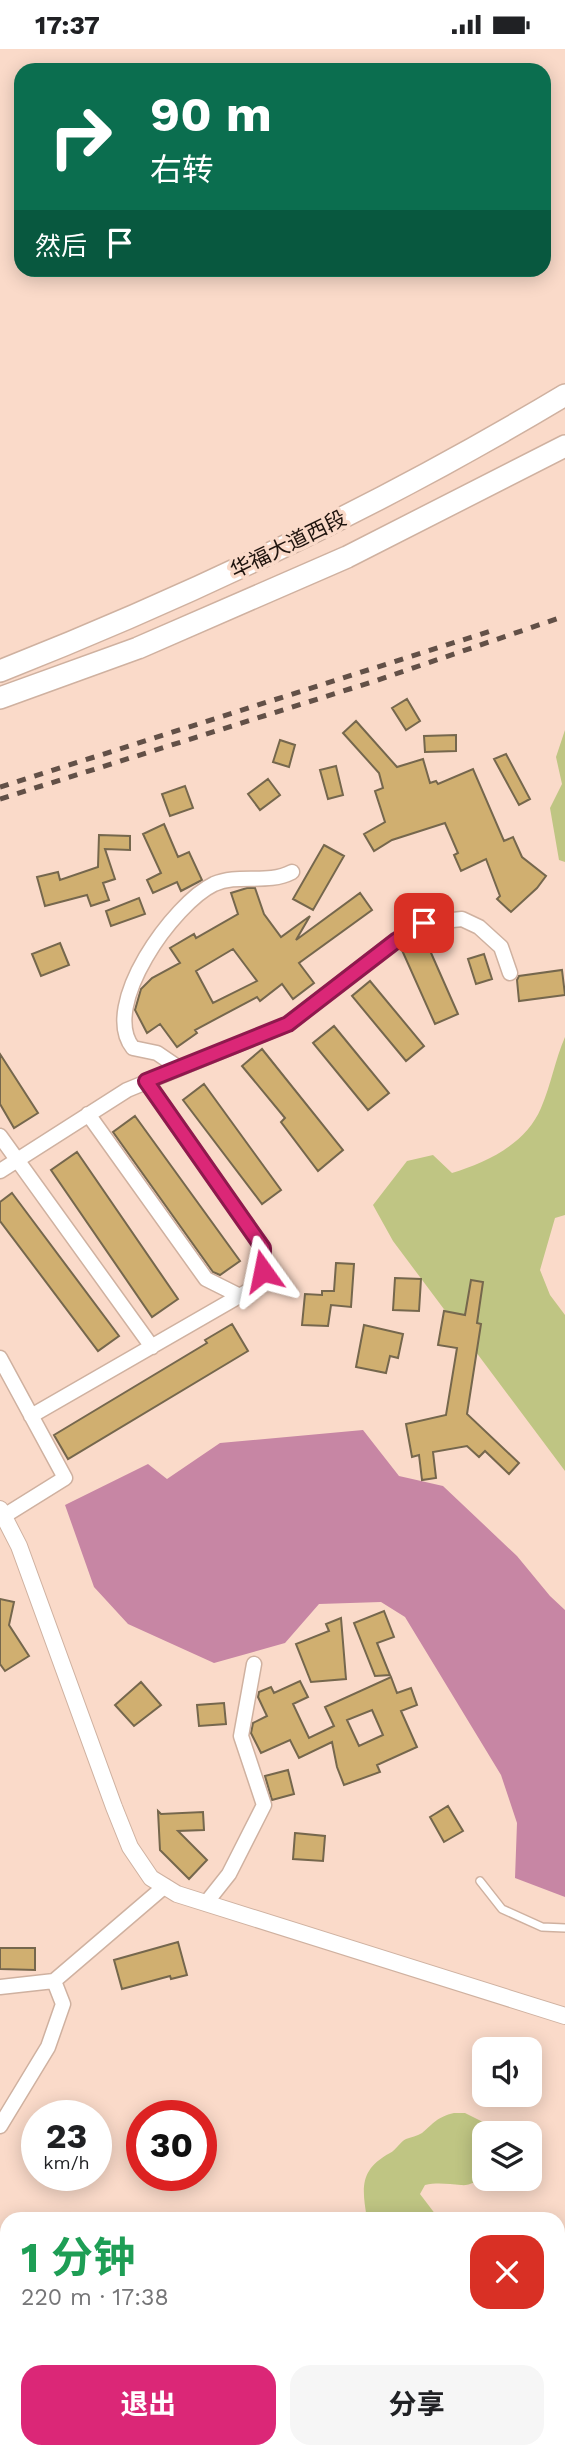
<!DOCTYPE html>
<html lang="zh">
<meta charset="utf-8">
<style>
:root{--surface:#fff;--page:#f6f6f6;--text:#202124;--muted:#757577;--accent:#db2777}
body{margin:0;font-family:"Work Sans","Noto Sans SC",sans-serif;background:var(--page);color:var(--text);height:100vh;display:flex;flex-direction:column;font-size:26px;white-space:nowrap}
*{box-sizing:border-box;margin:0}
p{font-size:23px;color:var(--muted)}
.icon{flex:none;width:38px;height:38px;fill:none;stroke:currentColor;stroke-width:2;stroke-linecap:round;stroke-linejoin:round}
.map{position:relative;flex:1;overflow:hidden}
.panel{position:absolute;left:0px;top:2163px;width:565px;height:247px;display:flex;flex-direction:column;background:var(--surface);border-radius:21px 21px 0 0;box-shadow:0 4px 18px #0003}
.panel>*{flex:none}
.top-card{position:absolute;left:14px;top:14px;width:537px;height:214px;border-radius:21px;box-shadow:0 4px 18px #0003;background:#0b6e4f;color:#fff;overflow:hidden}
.fabs{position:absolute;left:472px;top:1988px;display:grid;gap:14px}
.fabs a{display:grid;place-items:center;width:70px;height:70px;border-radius:14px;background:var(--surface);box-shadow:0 4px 18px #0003;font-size:35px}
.speed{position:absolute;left:21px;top:2051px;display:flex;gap:14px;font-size:35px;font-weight:700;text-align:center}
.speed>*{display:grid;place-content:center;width:91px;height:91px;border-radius:50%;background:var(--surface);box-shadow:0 4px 18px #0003;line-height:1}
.speed small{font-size:18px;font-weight:400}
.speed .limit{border:10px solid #d22;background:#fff;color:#111}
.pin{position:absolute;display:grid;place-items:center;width:60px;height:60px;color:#fff;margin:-30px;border-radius:14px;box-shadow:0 4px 10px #0006}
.me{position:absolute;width:77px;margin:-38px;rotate:348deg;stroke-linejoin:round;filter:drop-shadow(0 0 5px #0008)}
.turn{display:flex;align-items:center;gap:24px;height:147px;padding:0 21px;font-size:32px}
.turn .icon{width:91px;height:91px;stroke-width:2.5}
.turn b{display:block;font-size:49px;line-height:60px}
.then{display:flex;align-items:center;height:66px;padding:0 21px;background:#0003;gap:14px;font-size:26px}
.round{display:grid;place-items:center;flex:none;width:74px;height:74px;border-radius:21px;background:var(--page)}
.headline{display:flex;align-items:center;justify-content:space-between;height:119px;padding:0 21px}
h1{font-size:42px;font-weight:700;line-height:52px;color:#1e9e55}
.cta{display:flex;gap:14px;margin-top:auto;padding:14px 21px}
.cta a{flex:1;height:80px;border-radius:21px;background:var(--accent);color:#fff;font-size:28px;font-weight:700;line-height:80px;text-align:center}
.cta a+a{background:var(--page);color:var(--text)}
.status{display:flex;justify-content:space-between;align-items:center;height:49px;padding:0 35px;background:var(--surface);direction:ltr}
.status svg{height:19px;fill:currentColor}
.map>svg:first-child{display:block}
</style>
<div class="status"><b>17:37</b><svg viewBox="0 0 49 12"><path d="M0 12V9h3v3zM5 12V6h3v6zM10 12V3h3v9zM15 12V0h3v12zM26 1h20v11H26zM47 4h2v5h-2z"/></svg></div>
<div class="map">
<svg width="565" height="2409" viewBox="0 0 565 2409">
<rect width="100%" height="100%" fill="#fadac9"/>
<path fill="#bfc583" d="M 565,681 L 565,813 L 559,811 L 550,759 L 562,735 L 556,708 Z
M 565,988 L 565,1166 L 555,1169 L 540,1221 L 550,1246 L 565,1266 L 565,1422 L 393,1192 L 373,1156 L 407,1112 L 433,1106 L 452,1124 C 486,1114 526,1095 541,1059 C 551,1036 555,1011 565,988 Z
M 454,2064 L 465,2064 L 483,2073 L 484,2082 L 481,2101 L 485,2104 L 485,2129 C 477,2132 469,2137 461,2136 C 449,2135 437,2133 425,2136 L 420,2145 L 439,2170 L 367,2170 C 362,2139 359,2121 390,2104 C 396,2101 400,2093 406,2090 C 411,2088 417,2087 422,2084 C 434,2074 437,2068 454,2064 Z"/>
<path fill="#c786a4" d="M 363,1381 L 399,1427 L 443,1437 L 517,1507 L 550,1547 L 565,1561 L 565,1848 L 515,1829 L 517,1774 L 501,1726 L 405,1568 L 381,1553 L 319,1555 L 285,1594 L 214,1614 L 128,1575 L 94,1538 L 65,1456 L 148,1415 L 167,1430 L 220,1394 Z"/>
<path fill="#d0af70" stroke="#75674d" stroke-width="2" fill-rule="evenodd" d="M 407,650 L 420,672 L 406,681 L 392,659 Z
M 356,672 L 397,718 L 423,710 L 430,734 L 436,732 L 438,735 L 473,720 L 504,792 L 513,788 L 522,808 L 546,827 L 537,839 L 511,863 L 497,850 L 500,847 L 486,810 L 461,822 L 454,806 L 458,804 L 445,774 L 392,791 L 374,802 L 364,785 L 385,773 L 375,742 L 383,739 L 379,724 L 343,684 Z
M 456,686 L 456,702 L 425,703 L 424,687 Z
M 280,691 L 295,696 L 289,718 L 273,713 Z
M 506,705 L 530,750 L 519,756 L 494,710 Z
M 336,717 L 343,746 L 328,750 L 320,721 Z
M 268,730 L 280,746 L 260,761 L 248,745 Z
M 185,737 L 193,759 L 170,767 L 162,745 Z
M 164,775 L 178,808 L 189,803 L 202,831 L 181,842 L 177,833 L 153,844 L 147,831 L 161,824 L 143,785 Z
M 99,786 L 130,787 L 130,801 L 105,800 L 115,830 L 103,834 L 109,851 L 91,857 L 87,846 L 45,857 L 37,828 L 58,823 L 60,831 L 98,818 Z
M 324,796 L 344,807 L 313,861 L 293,850 Z
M 247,839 L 255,839 L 264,865 L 281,888 L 310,867 L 296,891 L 360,844 L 372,861 L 299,914 L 314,934 L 293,950 L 282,935 L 260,952 L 257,948 L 195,981 L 197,984 L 177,998 L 160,975 L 147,984 L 135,961 L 141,940 L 152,929 L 180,914 L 170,899 L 194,885 L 196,889 L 238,865 L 231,844 ZM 233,900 L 257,932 L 213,954 L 196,922 Z
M 139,849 L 145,865 L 111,877 L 106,862 Z
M 424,888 L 458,965 L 435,975 L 401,899 Z
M 60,894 L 69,916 L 41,927 L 32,905 Z
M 484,905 L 492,930 L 476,935 L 468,910 Z
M 562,921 L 565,946 L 519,952 L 517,931 L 519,927 Z
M 370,932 L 424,997 L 406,1012 L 352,947 Z
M 334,977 L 389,1044 L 368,1061 L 313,994 Z
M 262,1000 L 343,1101 L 318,1122 L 281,1073 L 285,1069 L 242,1017 Z
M 0,1005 L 38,1064 L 14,1079 L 0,1055 Z
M 204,1035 L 281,1141 L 262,1155 L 183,1051 Z
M 135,1067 L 240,1212 L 220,1226 L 213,1223 L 113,1083 Z
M 77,1103 L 178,1250 L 152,1268 L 51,1121 Z
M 12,1144 L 119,1287 L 98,1302 L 0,1172 L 0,1153 Z
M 336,1214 L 354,1215 L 351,1258 L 331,1256 L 328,1277 L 302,1276 L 305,1245 L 322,1246 L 322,1242 L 334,1242 Z
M 395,1229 L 421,1230 L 419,1262 L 393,1261 Z
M 471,1231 L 483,1233 L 477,1274 L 481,1275 L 467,1365 L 519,1414 L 509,1425 L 485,1402 L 479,1408 L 467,1397 L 433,1403 L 436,1429 L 422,1431 L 419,1406 L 412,1408 L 406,1375 L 446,1366 L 457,1299 L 438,1296 L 444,1262 L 465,1266 Z
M 232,1275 L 248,1302 L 68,1410 L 54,1386 L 207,1294 L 205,1291 Z
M 364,1276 L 403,1285 L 398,1309 L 390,1307 L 386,1324 L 356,1318 Z
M 0,1550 L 14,1553 L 9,1576 L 29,1607 L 5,1622 L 0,1615 Z
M 384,1562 L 394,1588 L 377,1594 L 390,1626 L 375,1627 L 354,1574 Z
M 341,1569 L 346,1630 L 311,1633 L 296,1595 L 329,1582 L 326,1575 Z
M 391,1628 L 397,1644 L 411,1639 L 417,1656 L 401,1662 L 417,1698 L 377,1716 L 380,1723 L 344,1736 L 337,1718 L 332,1693 L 299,1709 L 290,1691 L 261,1704 L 251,1684 L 253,1674 L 267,1667 L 258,1648 L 259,1643 L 271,1638 L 274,1644 L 300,1632 L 308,1648 L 293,1655 L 309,1689 L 334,1677 L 325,1658 ZM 372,1661 L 383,1686 L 359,1697 L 347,1671 Z
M 141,1633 L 161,1656 L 134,1677 L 115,1656 Z
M 224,1654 L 226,1675 L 199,1677 L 197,1656 Z
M 288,1721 L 294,1745 L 272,1751 L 265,1727 Z
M 448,1757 L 463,1782 L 444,1793 L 430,1768 Z
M 158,1762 L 161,1765 L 203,1763 L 204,1781 L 178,1782 L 207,1811 L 189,1830 L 160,1801 Z
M 295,1784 L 325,1787 L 323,1812 L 293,1810 Z
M 178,1893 L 187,1926 L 171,1930 L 170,1927 L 122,1940 L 114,1911 Z
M 0,1899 L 35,1899 L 35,1921 L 0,1920 Z"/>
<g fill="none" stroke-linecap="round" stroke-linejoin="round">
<g stroke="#cfb1a0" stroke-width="10">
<path id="service" d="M 480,1832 L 502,1860 L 542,1878 L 565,1879"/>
</g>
<g stroke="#cfb1a0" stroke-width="17">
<path id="minor" d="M 179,1019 L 157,1004 L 133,999 C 99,957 174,854 214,835 C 239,824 267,836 292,823
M 88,1065 L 206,1230 L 240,1247
M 0,1087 L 152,1298
M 0,1122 L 127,1041 L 288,975 L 396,891 L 424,874 L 462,870 L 479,878 L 501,898 L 510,924
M 0,1309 L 65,1429 L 4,1467
M 31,1367 L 255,1238 L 263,1222 L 263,1199 L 146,1032
M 206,1854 L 229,1825 L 264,1756 L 241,1687 L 254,1615
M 0,1938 L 54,1932 L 165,1837
M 0,2077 L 48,1998 L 63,1955 L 54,1932"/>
</g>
<g stroke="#cfb1a0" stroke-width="18">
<path id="tertiary" d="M 0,1460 L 19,1497 L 114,1758 L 130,1798 L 151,1829 L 177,1845 L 565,1967"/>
</g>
<g stroke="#cfb1a0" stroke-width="24">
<path id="primary" d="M 0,622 C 195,545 385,454 565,346
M 0,649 L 138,599 L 347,508 L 565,397"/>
</g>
<use href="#service" stroke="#fff" stroke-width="7"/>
<use href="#minor" stroke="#fff" stroke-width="14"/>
<use href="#tertiary" stroke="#fff" stroke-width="16"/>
<use href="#primary" stroke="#fff" stroke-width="21"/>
<path stroke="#625047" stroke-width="5" stroke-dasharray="9 9" stroke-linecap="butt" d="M 0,738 L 497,580
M 0,750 L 375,632 L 565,567"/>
</g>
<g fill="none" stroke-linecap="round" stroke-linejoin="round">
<g stroke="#8e194d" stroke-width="18">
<path id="route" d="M 263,1222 L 263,1199 L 146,1032 L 288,975 L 397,891 L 424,874"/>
</g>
<use href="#route" stroke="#db2777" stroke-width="12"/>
</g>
<g text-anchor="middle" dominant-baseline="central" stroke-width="7" stroke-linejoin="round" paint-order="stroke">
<g font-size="21" fill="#1f140e" stroke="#fadac9">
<text transform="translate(288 495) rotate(-26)">华福大道西段</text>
</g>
</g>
</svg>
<div class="fabs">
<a><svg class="icon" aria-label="sound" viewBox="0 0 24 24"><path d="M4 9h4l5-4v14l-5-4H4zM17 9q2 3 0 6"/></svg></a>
<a><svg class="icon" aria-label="layers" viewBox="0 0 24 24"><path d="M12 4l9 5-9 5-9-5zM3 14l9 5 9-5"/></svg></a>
</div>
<div class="speed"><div>23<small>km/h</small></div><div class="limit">30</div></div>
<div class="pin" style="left:424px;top:874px;background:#d93025"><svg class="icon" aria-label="arrive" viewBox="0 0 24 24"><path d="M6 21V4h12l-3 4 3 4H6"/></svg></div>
<svg class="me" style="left:263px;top:1222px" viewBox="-20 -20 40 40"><path d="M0-17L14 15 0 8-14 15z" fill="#db2777" stroke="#fff" stroke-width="4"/></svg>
<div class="top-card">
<div class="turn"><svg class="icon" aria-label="right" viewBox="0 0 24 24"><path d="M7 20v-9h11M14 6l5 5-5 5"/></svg><div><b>90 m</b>右转</div></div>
<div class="then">然后<svg class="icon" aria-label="arrive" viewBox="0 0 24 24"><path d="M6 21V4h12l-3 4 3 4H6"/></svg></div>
</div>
<section class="panel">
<div class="headline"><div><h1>1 分钟</h1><p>220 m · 17:38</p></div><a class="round" style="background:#d93025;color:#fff"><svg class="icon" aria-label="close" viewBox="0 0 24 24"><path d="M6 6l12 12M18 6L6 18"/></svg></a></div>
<div class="cta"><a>退出</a><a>分享</a></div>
</section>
</div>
